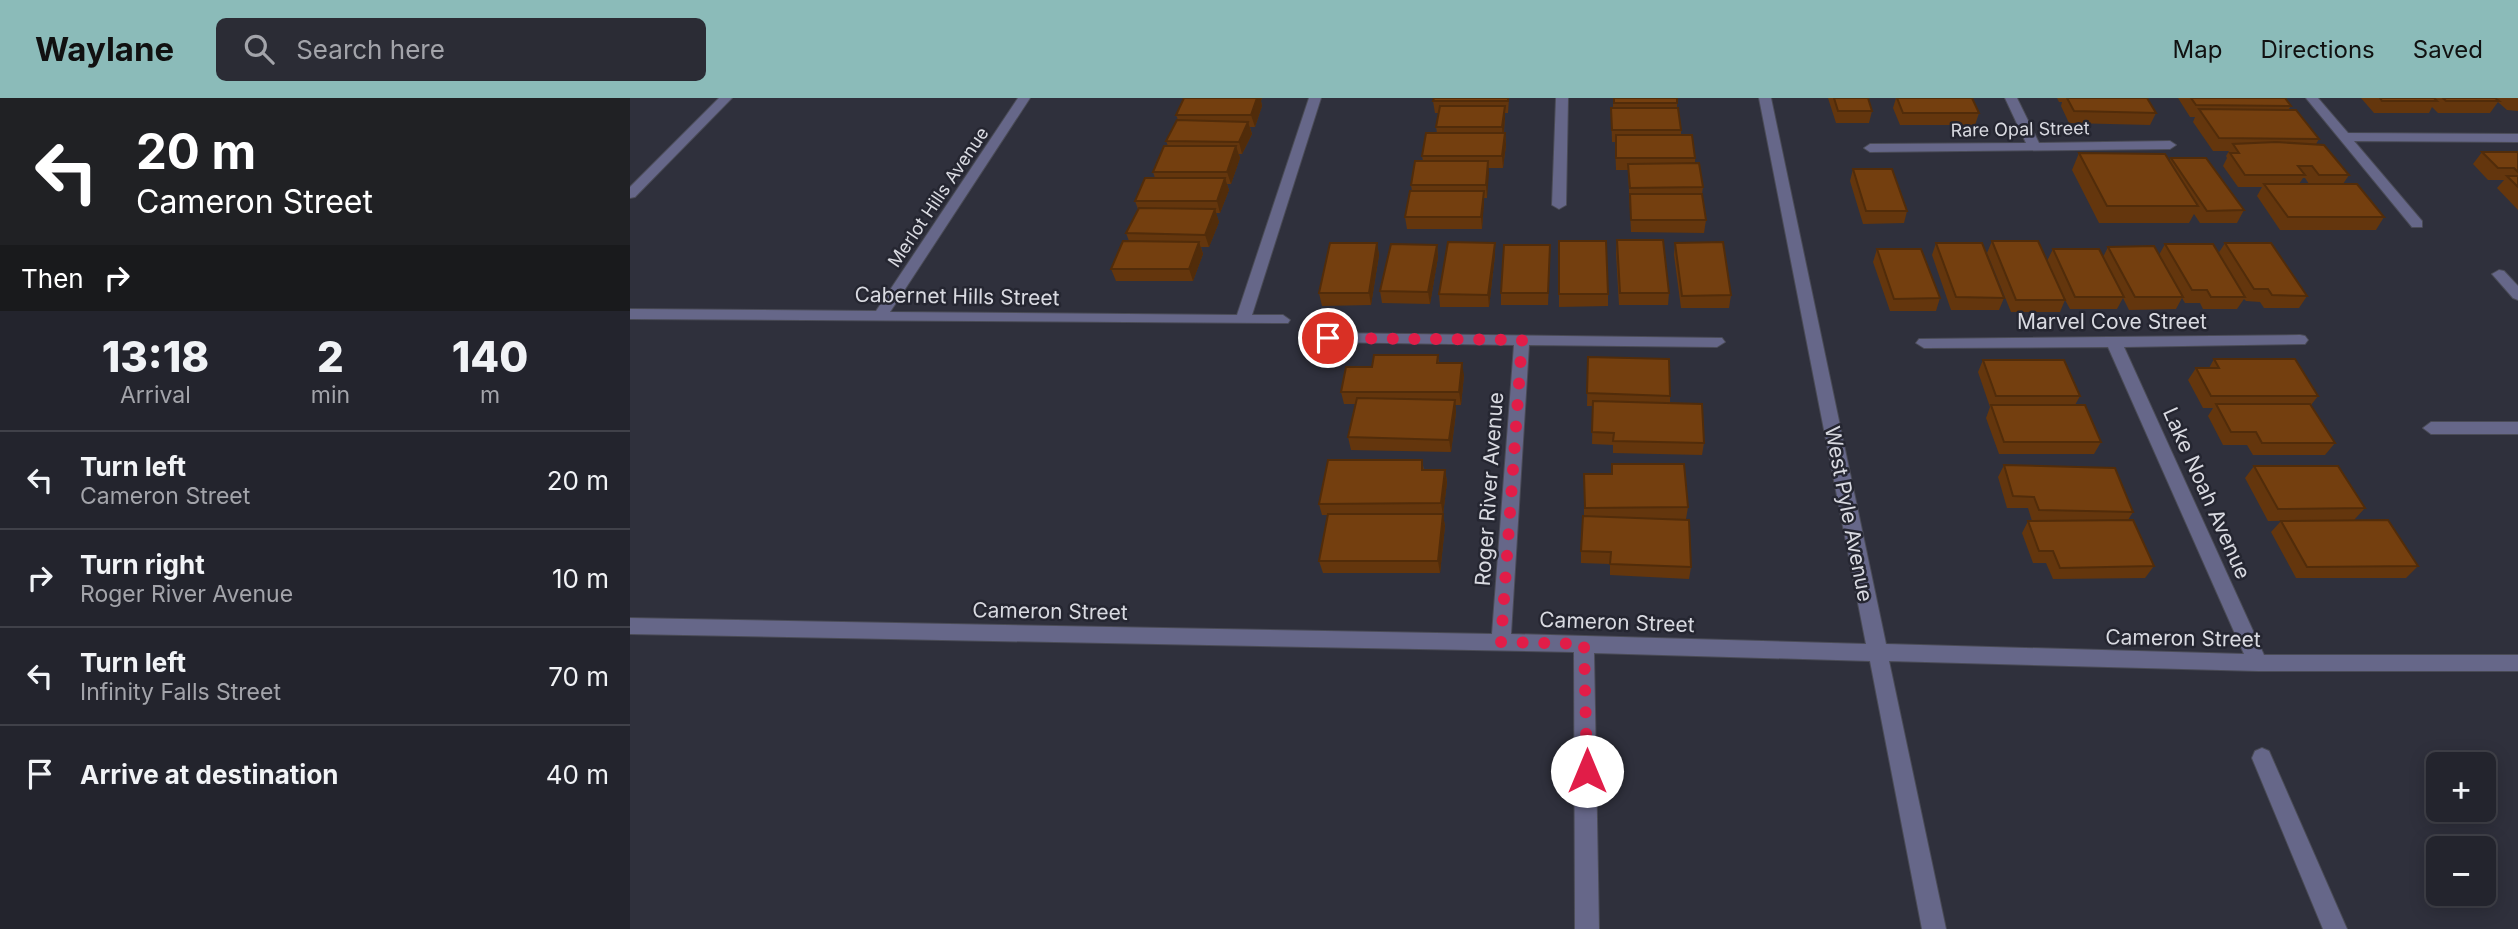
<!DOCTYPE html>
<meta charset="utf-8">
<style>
:root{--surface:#23242d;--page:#2b2c35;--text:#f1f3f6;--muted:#a3a4aa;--line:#404149;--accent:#8bbbb9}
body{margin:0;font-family:Inter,sans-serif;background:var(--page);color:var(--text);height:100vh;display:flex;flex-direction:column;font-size:26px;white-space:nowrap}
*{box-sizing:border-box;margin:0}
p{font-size:23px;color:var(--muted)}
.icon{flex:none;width:38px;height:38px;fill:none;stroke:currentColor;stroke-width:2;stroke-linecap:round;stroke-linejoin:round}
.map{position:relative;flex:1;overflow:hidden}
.details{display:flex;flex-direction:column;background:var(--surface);width:630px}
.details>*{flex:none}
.hud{background:#202124;color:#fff;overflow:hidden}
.tools{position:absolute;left:1796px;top:654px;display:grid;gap:14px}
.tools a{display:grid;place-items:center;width:70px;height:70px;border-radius:10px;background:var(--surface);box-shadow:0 4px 18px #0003,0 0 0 2px var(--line);font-size:35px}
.pin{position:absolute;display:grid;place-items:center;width:60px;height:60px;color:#fff;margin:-30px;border:4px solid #fff;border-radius:50%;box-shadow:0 2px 7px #0007}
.me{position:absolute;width:77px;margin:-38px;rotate:0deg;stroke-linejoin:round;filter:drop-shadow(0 0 5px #0008)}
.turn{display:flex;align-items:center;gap:24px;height:147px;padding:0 21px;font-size:32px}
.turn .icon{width:91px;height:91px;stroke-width:2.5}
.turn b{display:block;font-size:49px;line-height:60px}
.then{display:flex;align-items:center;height:66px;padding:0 21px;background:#0003;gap:14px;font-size:26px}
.eta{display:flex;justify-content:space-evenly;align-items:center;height:119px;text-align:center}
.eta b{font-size:42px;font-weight:800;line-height:49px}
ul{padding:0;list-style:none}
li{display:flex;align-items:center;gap:21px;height:98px;padding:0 21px;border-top:2px solid var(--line)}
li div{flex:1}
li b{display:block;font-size:26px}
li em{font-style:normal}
header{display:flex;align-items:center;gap:42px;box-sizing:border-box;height:98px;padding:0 35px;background:var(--accent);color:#111}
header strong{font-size:33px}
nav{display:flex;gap:38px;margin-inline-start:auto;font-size:24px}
.search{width:490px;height:63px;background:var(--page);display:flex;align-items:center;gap:18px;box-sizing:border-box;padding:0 24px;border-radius:10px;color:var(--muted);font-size:26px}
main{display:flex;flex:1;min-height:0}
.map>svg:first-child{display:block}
</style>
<header>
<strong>Waylane</strong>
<div class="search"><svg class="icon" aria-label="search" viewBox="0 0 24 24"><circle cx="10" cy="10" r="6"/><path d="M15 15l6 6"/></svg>Search here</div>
<nav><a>Map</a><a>Directions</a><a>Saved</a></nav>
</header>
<main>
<section class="details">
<div class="hud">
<div class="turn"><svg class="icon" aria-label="left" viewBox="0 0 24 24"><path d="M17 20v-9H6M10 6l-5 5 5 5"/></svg><div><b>20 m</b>Cameron Street</div></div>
<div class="then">Then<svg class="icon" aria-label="right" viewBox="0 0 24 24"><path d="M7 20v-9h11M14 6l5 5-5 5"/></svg></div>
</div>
<div class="eta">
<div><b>13:18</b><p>Arrival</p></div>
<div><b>2</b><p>min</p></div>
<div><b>140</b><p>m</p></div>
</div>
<ul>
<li><svg class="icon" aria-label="left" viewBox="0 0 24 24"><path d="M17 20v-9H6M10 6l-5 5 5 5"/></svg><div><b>Turn left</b><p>Cameron Street</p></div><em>20 m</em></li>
<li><svg class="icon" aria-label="right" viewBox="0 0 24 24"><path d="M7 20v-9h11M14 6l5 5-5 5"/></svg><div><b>Turn right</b><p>Roger River Avenue</p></div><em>10 m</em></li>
<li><svg class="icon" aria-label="left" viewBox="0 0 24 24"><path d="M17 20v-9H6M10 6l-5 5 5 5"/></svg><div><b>Turn left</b><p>Infinity Falls Street</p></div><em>70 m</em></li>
<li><svg class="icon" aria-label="arrive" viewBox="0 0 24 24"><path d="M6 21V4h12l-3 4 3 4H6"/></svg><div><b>Arrive at destination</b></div><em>40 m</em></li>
</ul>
</section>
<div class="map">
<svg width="1888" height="831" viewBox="0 0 1888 831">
<rect width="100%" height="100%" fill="#2f303c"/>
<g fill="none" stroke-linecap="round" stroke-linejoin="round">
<g stroke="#4a4b56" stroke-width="2">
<path id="minor" d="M 89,0 L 102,0 L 5,99 L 0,100 L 0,89 Z
M 388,0 L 400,0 L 260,214 L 607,217 L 679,0 L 691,0 L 622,217 L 653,217 L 660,222 L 658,225 L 0,221 L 0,211 L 246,213 Z
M 926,0 L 938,0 L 936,107 L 929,111 L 922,107 Z
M 1129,0 L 1141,0 L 1256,546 L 1614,556 L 1478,249 L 1294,250 L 1286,245 L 1289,241 L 1670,237 L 1675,238 L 1678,242 L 1675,246 L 1494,249 L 1634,557 L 1888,557 L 1888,573 L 1628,573 L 1259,563 L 1316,831 L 1292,831 L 1240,563 L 964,555 L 969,831 L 945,831 L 944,554 L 0,536 L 0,520 L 862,536 L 884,247 L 693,244 L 690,240 L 698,235 L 1092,240 L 1095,244 L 1087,249 L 899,247 L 881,536 L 1236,546 Z
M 1375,0 L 1387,0 L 1409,45 L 1540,43 L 1546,47 L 1540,51 L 1240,54 L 1234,50 L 1240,46 L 1396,45 Z
M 1676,0 L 1688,0 L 1718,35 L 1888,36 L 1888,44 L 1724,43 L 1792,123 L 1792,129 L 1782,129 Z
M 1869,172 L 1874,173 L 1888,188 L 1888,202 L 1883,200 L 1862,176 Z
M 1801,324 L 1888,324 L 1888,336 L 1801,336 L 1793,330 Z
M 1632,650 L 1639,653 L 1717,831 L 1693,831 L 1622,660 L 1625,653 Z"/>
</g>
<use href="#minor" fill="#666789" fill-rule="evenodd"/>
</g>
<path fill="#64360d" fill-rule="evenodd" d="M 554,0 L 632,0 L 631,3 L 632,8 L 625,29 L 620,29 L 622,36 L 612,56 L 609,56 L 610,60 L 601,86 L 597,86 L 599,92 L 590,115 L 586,115 L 589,124 L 579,149 L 571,149 L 573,156 L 563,183 L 486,183 L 481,171 L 499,143 L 496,135 L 508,111 L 505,103 L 525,80 L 523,74 L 538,48 L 536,43 L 548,22 L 546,17 Z
M 879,0 L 878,15 L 875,15 L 874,35 L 875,35 L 876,47 L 873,70 L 858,70 L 857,100 L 854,100 L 852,131 L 777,131 L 775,119 L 782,93 L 781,87 L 793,63 L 792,58 L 807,35 L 806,29 L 809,15 L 805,15 L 803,3 Z
M 983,0 L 1047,0 L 1047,10 L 1051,32 L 1051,37 L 1065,60 L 1065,65 L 1073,89 L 1072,96 L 1076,122 L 1074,135 L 1001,134 L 998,72 L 986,72 L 985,44 L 982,44 L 981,10 L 983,10 Z
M 1198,0 L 1238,0 L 1242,13 L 1239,25 L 1206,25 Z
M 1266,0 L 1342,0 L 1349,15 L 1345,27 L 1270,27 L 1263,10 Z
M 1427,0 L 1517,0 L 1526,15 L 1520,27 L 1439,25 L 1431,8 L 1432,4 L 1429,4 Z
M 1548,0 L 1655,0 L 1661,8 L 1658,12 L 1689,41 L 1686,46 L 1719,77 L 1713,86 L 1754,119 L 1746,132 L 1650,132 L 1627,98 L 1632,89 L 1608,89 L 1593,68 L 1597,60 L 1596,58 L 1599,53 L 1583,53 L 1563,24 L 1565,19 L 1560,19 ZM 1673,80 L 1675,80 L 1679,86 L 1669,86 Z
M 1731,0 L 1888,0 L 1888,13 L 1877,12 L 1868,4 L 1860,15 L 1808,15 L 1802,9 L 1799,15 L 1744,15 Z
M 1852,54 L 1888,54 L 1888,112 L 1867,90 L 1874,82 L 1858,82 L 1843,66 Z
M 1449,55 L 1539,63 L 1541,60 L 1614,112 L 1607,125 L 1570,125 L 1564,116 L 1559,125 L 1469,125 L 1442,72 Z
M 1223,71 L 1277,113 L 1274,125 L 1233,126 L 1220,83 Z
M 987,142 L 1039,195 L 1038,207 L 989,207 L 986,155 Z
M 929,143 L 978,196 L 978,208 L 929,209 Z
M 1362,143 L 1417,163 L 1423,151 L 1473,159 L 1478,149 L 1529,157 L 1535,146 L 1588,156 L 1595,145 L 1677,198 L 1669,210 L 1634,210 L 1630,204 L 1616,203 L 1614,201 L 1607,211 L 1573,211 L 1570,205 L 1555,205 L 1552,200 L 1546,211 L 1499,212 L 1493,200 L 1487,211 L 1440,211 L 1435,202 L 1430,214 L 1381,214 L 1357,155 Z
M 747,145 L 749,157 L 741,207 L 692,208 L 689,195 Z
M 865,145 L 865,157 L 859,209 L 810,209 L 809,196 Z
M 1045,145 L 1101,197 L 1099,210 L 1051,210 L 1044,157 Z
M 1306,145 L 1374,200 L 1369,212 L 1321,212 L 1302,157 Z
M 807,147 L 808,159 L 800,206 L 752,205 L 750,193 Z
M 1247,151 L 1310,200 L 1306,213 L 1260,213 L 1243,164 Z
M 920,160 L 918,207 L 871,207 L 871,195 Z
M 808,257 L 809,265 L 834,277 L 831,307 L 825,307 L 826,314 L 821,354 L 721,352 L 718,339 L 725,306 L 714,306 L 711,294 L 742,269 Z
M 958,259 L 1040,298 L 1040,305 L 1074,345 L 1072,357 L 983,355 L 983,347 L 962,346 L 963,308 L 957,308 Z
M 1584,261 L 1688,298 L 1681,307 L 1705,345 L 1695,357 L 1623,357 L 1617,347 L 1593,347 L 1578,318 L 1583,310 L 1573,310 L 1558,282 L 1566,270 L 1579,270 Z
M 1353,262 L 1450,298 L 1445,307 L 1471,344 L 1464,356 L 1369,356 L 1356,320 L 1360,309 L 1348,274 Z
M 792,362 L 794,372 L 815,372 L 817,384 L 813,417 L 815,428 L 810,475 L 693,475 L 689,463 L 698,417 L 692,417 L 689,406 Z
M 1374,367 L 1503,414 L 1498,422 L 1524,468 L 1515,480 L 1423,481 L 1416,465 L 1403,465 L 1392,435 L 1398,423 L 1402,423 L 1398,410 L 1377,410 L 1368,379 Z
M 1624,368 L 1735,410 L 1724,422 L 1638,423 L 1615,380 Z
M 954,376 L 1058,409 L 1056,421 L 1061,469 L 1059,481 L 980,477 L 980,466 L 951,465 L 951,453 L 954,418 Z
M 1651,423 L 1788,468 L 1776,480 L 1666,480 L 1641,434 Z"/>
<path fill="#512c0a" d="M 627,0 L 632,0 L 631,3 L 632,8 L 625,29 L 621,17 Z
M 875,8 L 875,20 L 873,41 L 872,29 Z
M 618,24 L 622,36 L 612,56 L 609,44 Z
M 875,35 L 876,47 L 873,70 L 872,58 Z
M 606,48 L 610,60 L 601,86 L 597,74 Z
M 858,63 L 859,75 L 857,100 L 856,87 Z
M 595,80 L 599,92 L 590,115 L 587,103 Z
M 854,93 L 854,105 L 852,131 L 851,119 Z
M 585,111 L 589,124 L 579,149 L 575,137 Z
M 569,144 L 573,156 L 563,183 L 559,171 Z
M 747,145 L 749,157 L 741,207 L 739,195 Z
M 865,145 L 865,157 L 859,209 L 858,197 Z
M 807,147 L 808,159 L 800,206 L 798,194 Z
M 832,265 L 834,277 L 831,307 L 829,294 Z
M 825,302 L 826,314 L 821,354 L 819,342 Z
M 815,372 L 817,384 L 813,417 L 815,428 L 810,475 L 808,463 L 813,417 L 811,405 Z"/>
<path fill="#743f0f" stroke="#512c0a" stroke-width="2" d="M 554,0 L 627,0 L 621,17 L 546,17 Z
M 804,0 L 878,0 L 878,3 L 803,3 Z
M 984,0 L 1047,0 L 1047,5 L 984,5 Z
M 1204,0 L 1238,0 L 1242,13 L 1208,13 Z
M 1267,0 L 1342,0 L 1349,15 L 1273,15 Z
M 1437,0 L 1517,0 L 1526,15 L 1444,13 Z
M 1561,0 L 1655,0 L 1661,8 L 1566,7 Z
M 1750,0 L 1804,0 L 1807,3 L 1752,3 Z
M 1813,0 L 1865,0 L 1869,3 L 1816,3 Z
M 810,8 L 875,8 L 872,29 L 806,29 Z
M 981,10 L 1048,10 L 1051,32 L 982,32 Z
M 1569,11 L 1666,12 L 1689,41 L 1589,40 Z
M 547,22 L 618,24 L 609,44 L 536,43 Z
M 796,35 L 875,35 L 872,58 L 792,58 Z
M 986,37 L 1062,37 L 1065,60 L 986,60 Z
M 1646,44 L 1694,47 L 1719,77 L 1689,77 L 1682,68 L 1668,68 L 1675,77 L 1615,77 L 1600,55 L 1609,55 L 1603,46 Z
M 534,48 L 606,48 L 597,74 L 523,74 Z
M 1852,54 L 1888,54 L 1888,74 L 1884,70 L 1868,70 Z
M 1449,55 L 1535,56 L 1568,108 L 1477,108 Z
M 1541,60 L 1576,60 L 1614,112 L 1577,113 Z
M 785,63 L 858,63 L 856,87 L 781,87 Z
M 1069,65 L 1073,89 L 1000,90 L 998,66 Z
M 1223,71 L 1262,71 L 1277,113 L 1236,113 Z
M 1877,78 L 1888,78 L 1888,89 Z
M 515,80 L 595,80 L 587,103 L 505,103 Z
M 1634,86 L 1727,86 L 1754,119 L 1658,119 Z
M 780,93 L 854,93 L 851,119 L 775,119 Z
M 1000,96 L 1072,96 L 1076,122 L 1001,122 Z
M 509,110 L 585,111 L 575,137 L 496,135 Z
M 987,142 L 1033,142 L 1039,195 L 990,195 Z
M 493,143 L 569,144 L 559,171 L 481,171 Z
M 929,143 L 976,143 L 978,196 L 929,196 Z
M 1362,143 L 1408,143 L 1435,202 L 1386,202 Z
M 818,144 L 865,145 L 858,197 L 809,196 Z
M 1093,144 L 1101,197 L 1052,198 L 1045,145 Z
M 700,145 L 747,145 L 739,195 L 689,195 Z
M 1306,145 L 1352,145 L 1374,200 L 1326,199 Z
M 1595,145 L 1641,145 L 1677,198 L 1642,197 L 1638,191 L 1624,191 Z
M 761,146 L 807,147 L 798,194 L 750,193 Z
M 1535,146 L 1583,146 L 1615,199 L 1581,199 L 1577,192 L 1562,192 Z
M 874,147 L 920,147 L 918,195 L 871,195 Z
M 1524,148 L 1553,199 L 1505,199 L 1478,149 Z
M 1247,151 L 1291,151 L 1310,200 L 1264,201 Z
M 1423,151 L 1469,151 L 1494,199 L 1445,199 Z
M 744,257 L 808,257 L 807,265 L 832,265 L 829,294 L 711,294 L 716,269 L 742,269 Z
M 958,259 L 1039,261 L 1040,298 L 957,295 Z
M 1584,261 L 1665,261 L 1688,298 L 1581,298 L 1566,270 L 1589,270 Z
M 1353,262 L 1434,262 L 1450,298 L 1366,298 Z
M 727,300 L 825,302 L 819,342 L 718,339 Z
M 963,303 L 1072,306 L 1074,345 L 983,343 L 984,335 L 962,334 Z
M 1586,306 L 1680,306 L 1705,345 L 1632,345 L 1626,334 L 1601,334 Z
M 1361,307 L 1455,307 L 1471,344 L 1374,344 Z
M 698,362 L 792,362 L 792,372 L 815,372 L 811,405 L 689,406 Z
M 982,366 L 1054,366 L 1058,409 L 955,410 L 954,376 L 982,376 Z
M 1374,367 L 1485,370 L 1503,414 L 1409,412 L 1404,399 L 1383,398 Z
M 1624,368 L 1708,368 L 1735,410 L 1648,411 Z
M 698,416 L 813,416 L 808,463 L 689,463 Z
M 953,418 L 1059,422 L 1061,469 L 980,466 L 981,454 L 951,453 Z
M 1503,422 L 1524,468 L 1430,470 L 1423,453 L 1409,453 L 1398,423 Z
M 1758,422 L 1788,468 L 1677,469 L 1651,423 Z"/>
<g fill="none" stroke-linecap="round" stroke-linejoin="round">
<path stroke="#e11d48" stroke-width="12" stroke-dasharray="0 21.6" d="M 698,240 L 892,242 L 871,544 L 954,546 L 957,673"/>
</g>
<g text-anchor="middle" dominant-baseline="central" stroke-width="5" stroke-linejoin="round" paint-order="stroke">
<g font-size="18" fill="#d9dae1" stroke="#252631">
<text transform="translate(1390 31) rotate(-1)">Rare Opal Street</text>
<text transform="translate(308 99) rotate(-56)">Merlot Hills Avenue</text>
</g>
<g font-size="21" fill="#d9dae1" stroke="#252631">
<text transform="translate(327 198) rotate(1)">Cabernet Hills Street</text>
<text x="1482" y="223">Marvel Cove Street</text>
<text transform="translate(859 391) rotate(-86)">Roger River Avenue</text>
<text transform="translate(1577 395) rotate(66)">Lake Noah Avenue</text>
<text transform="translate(1219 416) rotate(79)">West Pyle Avenue</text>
<text transform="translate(420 513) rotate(1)">Cameron Street</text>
<text transform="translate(987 524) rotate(2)">Cameron Street</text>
<text transform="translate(1553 540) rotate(1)">Cameron Street</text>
</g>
</g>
</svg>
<div class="tools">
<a>+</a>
<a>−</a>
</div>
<div class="pin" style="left:698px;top:240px;background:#d93025"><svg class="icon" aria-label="arrive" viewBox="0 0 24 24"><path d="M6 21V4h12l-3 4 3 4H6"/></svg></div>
<svg class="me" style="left:957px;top:673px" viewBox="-20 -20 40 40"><circle r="19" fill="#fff"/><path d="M0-13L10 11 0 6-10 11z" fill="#e11d48"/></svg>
</div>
</main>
